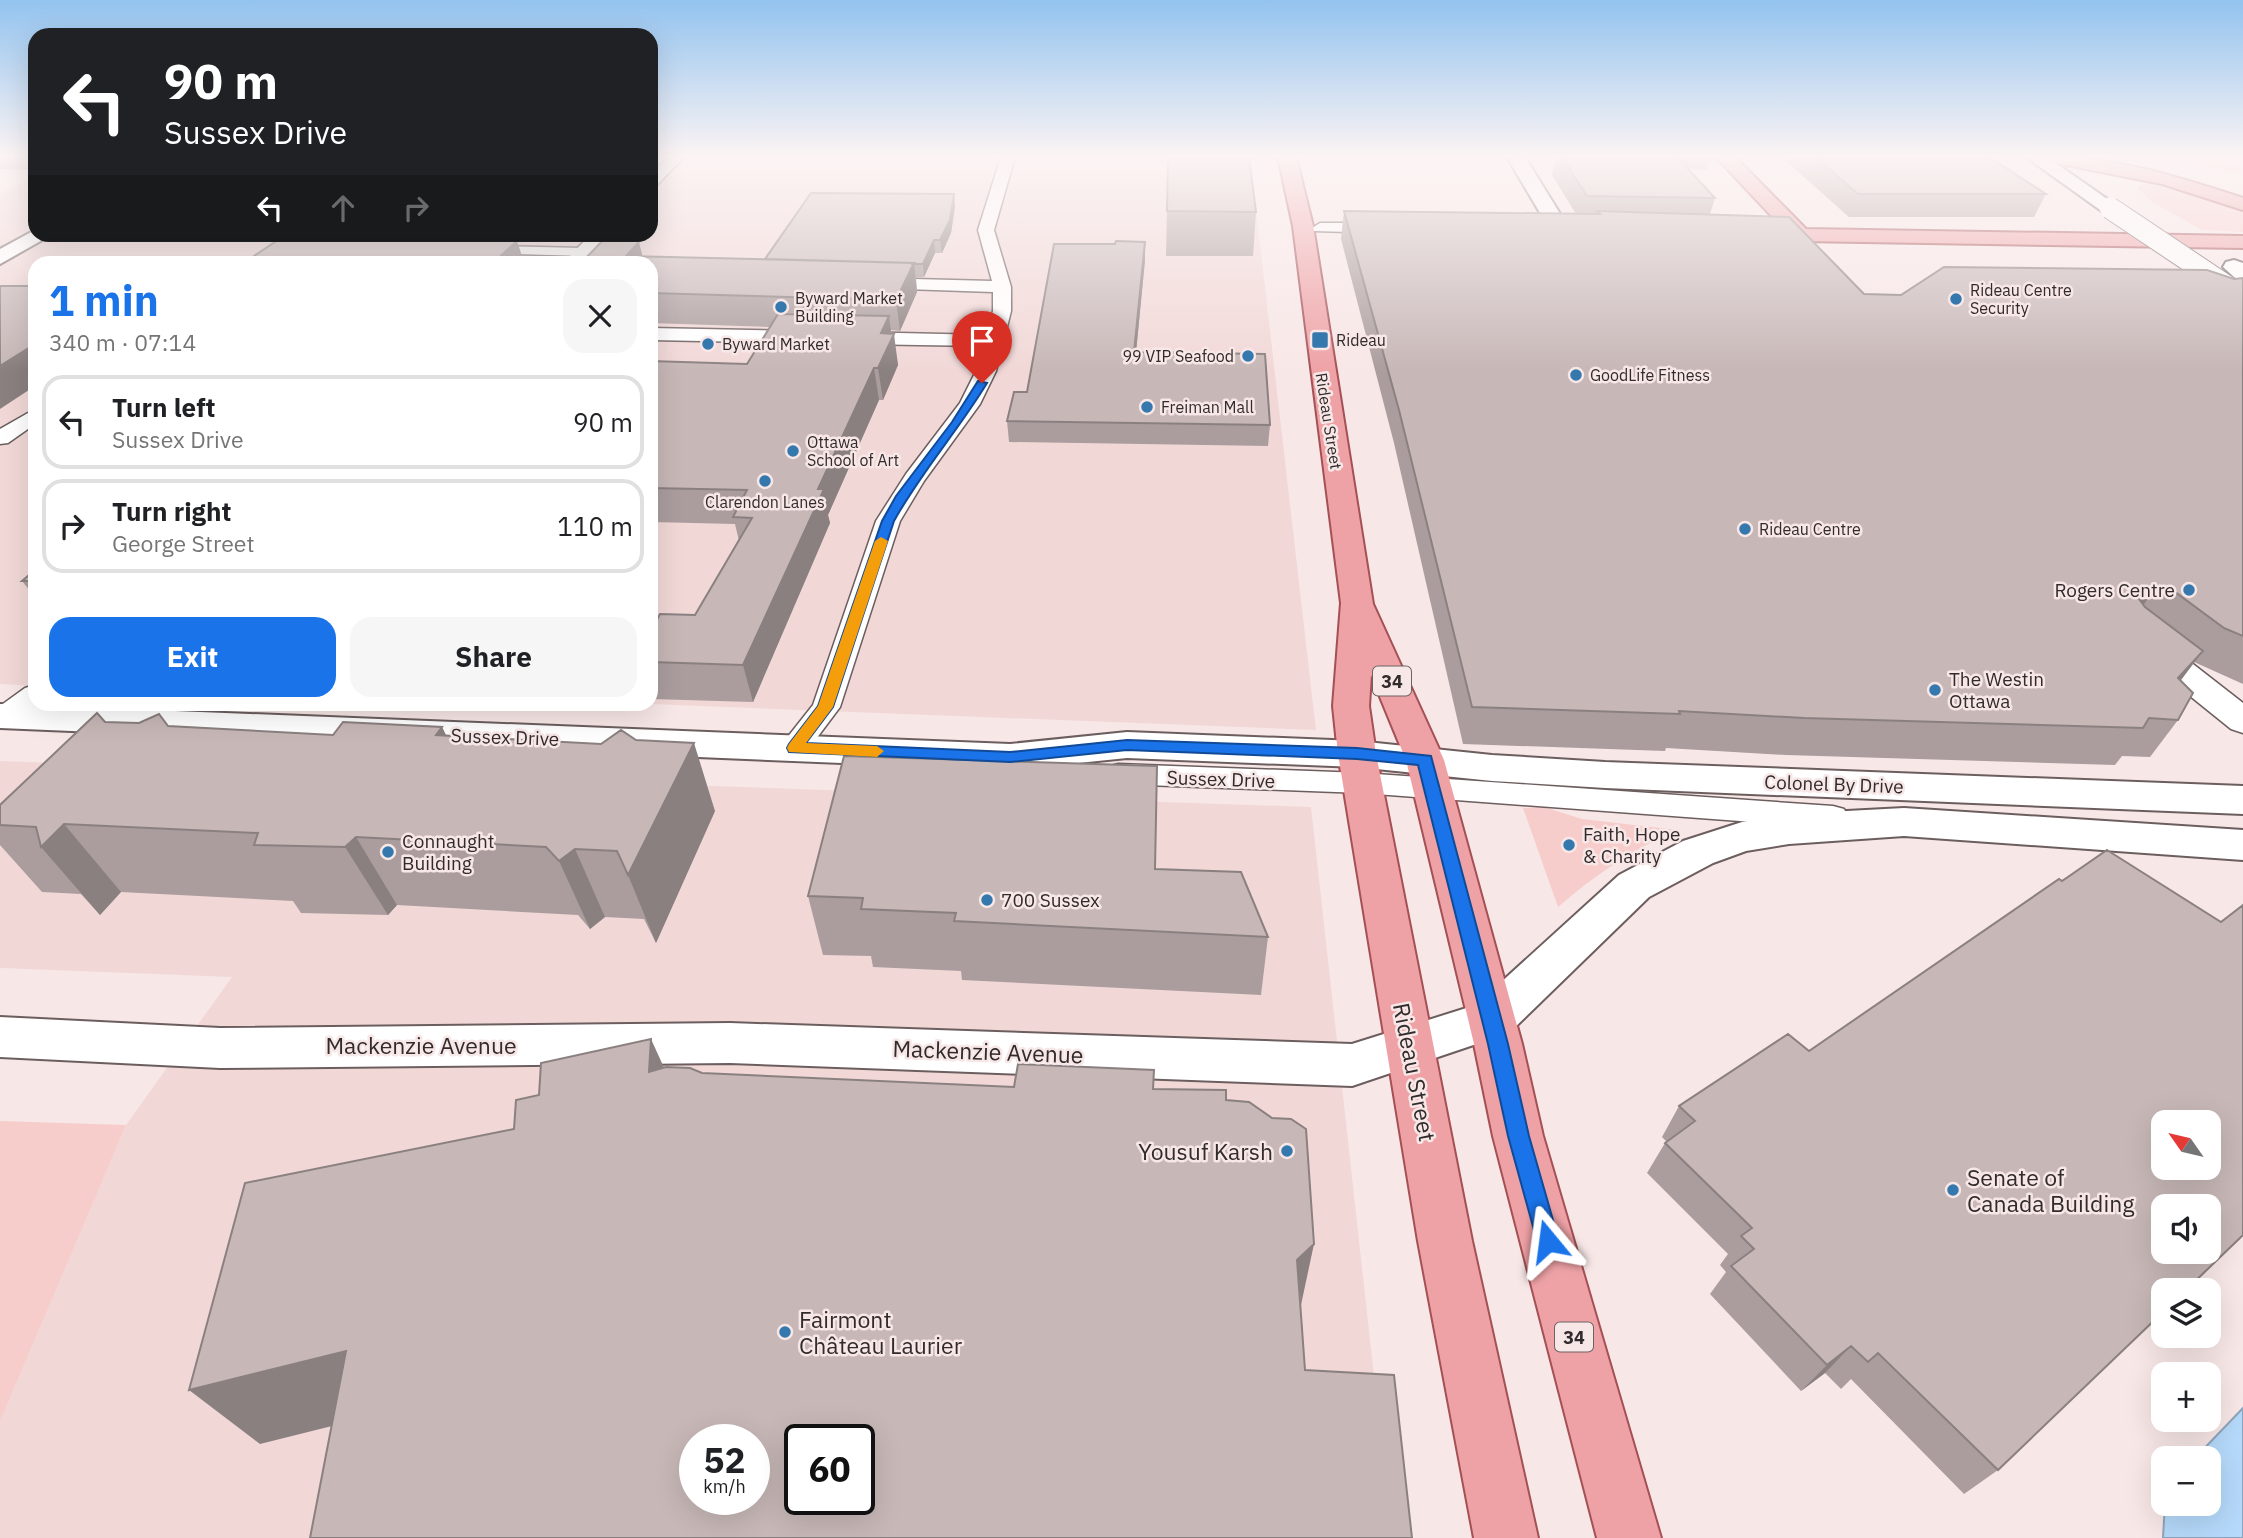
<!DOCTYPE html>
<meta charset="utf-8">
<style>
:root{--surface:#fff;--page:#f6f6f6;--text:#202124;--muted:#757577;--line:#e0e0e0;--accent:#1a73e8}
body{margin:0;font-family:"IBM Plex Sans",sans-serif;background:var(--page);color:var(--text);height:100vh;display:flex;flex-direction:column;font-size:26px;white-space:nowrap}
*{box-sizing:border-box;margin:0}
p{font-size:23px;color:var(--muted)}
.icon{flex:none;width:38px;height:38px;fill:none;stroke:currentColor;stroke-width:2;stroke-linecap:round;stroke-linejoin:round}
.map{position:relative;flex:1;overflow:hidden}
.drawer{position:absolute;left:28px;top:256px;width:630px;height:455px;display:flex;flex-direction:column;background:var(--surface);border-radius:21px;box-shadow:0 7px 28px #0002}
.drawer>*{flex:none}
.top-card{position:absolute;left:28px;top:28px;width:630px;height:214px;border-radius:21px;box-shadow:0 7px 28px #0002;background:#202124;color:#fff;overflow:hidden}
.needle{width:46px;rotate:304deg}
.tools{position:absolute;left:2151px;top:1110px;display:grid;gap:14px}
.tools a{display:grid;place-items:center;width:70px;height:70px;border-radius:14px;background:var(--surface);box-shadow:0 7px 28px #0002;font-size:35px}
.speed{position:absolute;left:679px;top:1424px;display:flex;gap:14px;font-size:35px;font-weight:700;text-align:center}
.speed>*{display:grid;place-content:center;width:91px;height:91px;border-radius:50%;background:var(--surface);box-shadow:0 7px 28px #0002;line-height:1}
.speed small{font-size:18px;font-weight:400}
.speed .limit{border:4px solid #111;border-radius:10px;background:#fff;color:#111}
.pin{position:absolute;display:grid;place-items:center;width:60px;height:60px;color:#fff;margin:-72px -30px;border-radius:50% 50% 50% 0;rotate:-45deg;box-shadow:0 0 7px #0007}
.pin .icon{rotate:45deg}
.me{position:absolute;width:77px;margin:-38px;rotate:344deg;stroke-linejoin:round;filter:drop-shadow(0 0 5px #0008)}
.turn{display:flex;align-items:center;gap:24px;height:147px;padding:0 21px;font-size:32px}
.turn .icon{width:91px;height:91px;stroke-width:2.5}
.turn b{display:block;font-size:49px;line-height:60px}
.lanes{display:flex;align-items:center;height:66px;padding:0 21px;background:#0003;justify-content:center;gap:35px;direction:ltr}
.lanes .off{opacity:.35}
.round{display:grid;place-items:center;flex:none;width:74px;height:74px;border-radius:21px;background:var(--page)}
.head{display:flex;align-items:center;justify-content:space-between;height:119px;padding:0 21px}
h1{font-size:42px;font-weight:700;line-height:52px;color:var(--accent)}
.action{display:flex;gap:14px;margin-top:auto;padding:14px 21px}
.action a{flex:1;height:80px;border-radius:21px;background:var(--accent);color:#fff;font-size:28px;font-weight:700;line-height:80px;text-align:center}
.action a+a{background:var(--page);color:var(--text)}
ul{padding:0;list-style:none}
li{display:flex;align-items:center;gap:21px;height:94px;margin:0 14px 10px;padding:0 7px;border:4px solid var(--line);border-radius:21px}
li div{flex:1}
li b{display:block;font-size:26px}
li em{font-style:normal}
.map>svg:first-child{display:block}
</style>
<div class="map">
<svg width="2243" height="1538" viewBox="0 0 2243 1538">
<rect width="100%" height="100%" fill="#f8e7e7"/>
<path fill="#f1d8d7" fill-rule="evenodd" d="M 651,157 L 1250,157 L 1316,730 L 649,704 L 651,262 L 35,262 L 35,686 L 0,684 L 0,194 L 35,177 L 35,234 L 651,234 Z
M 0,761 L 1311,807 L 1392,1538 L 0,1538 L 0,1421 L 10,1393 L 126,1125 L 232,977 L 0,968 ZM 695,1440 L 754,1440 L 754,1500 L 695,1500 ZM 800,1440 L 859,1440 L 859,1500 L 800,1500 Z"/>
<path fill="#f7cdcc" d="M 2151,157 L 2236,159 L 2243,174 Z
M 2144,184 L 2175,188 L 2243,210 L 2243,232 L 2202,230 L 2154,203 L 2138,189 L 2138,186 Z
M 1544,807 L 1582,819 L 1678,830 C 1631,850 1597,874 1558,907 L 1523,808 Z
M 0,1121 L 126,1125 L 0,1421 Z"/>
<path fill="#b5d9fa" stroke="#8da5bc" stroke-width="2" d="M 2243,1408 L 2243,1538 L 2163,1538 L 2165,1503 L 2208,1503 L 2208,1458 L 2195,1458 Z"/>
<g fill="none" stroke-linecap="round" stroke-linejoin="round">
<g stroke="#6c5e5e" stroke-width="3">
<path id="pedestrian" d="M 491,246 L 583,248 L 589,252 L 583,256 L 487,253 L 485,250 Z"/>
</g>
<g stroke="#6c5e5e" stroke-width="3">
<path id="minor" d="M 669,157 L 684,157 L 656,186 L 651,187 L 651,175 Z
M 1001,157 L 1015,157 L 994,230 L 1011,287 L 1011,311 L 996,371 L 980,404 L 924,481 L 900,521 L 840,707 L 804,755 L 794,758 L 784,755 L 779,748 L 813,705 L 876,521 L 906,474 L 960,403 L 976,371 L 983,346 L 856,344 L 847,338 L 856,332 L 986,335 L 993,311 L 993,292 L 876,288 L 867,283 L 876,278 L 992,281 L 978,230 Z
M 1320,223 L 1383,223 L 1391,228 L 1383,233 L 1314,231 L 1312,228 Z
M 591,234 L 609,234 L 581,262 L 564,262 Z
M 651,328 L 803,331 L 812,337 L 803,343 L 651,340 Z
M 35,409 L 35,424 L 8,443 L 0,444 L 0,429 Z
M 35,685 L 35,704 L 41,704 L 15,723 L 0,724 L 0,706 L 25,688 Z
M 145,704 L 175,704 C 165,720 152,734 133,729 L 129,722 Z
M 1118,764 L 1362,773 L 1833,806 L 1844,809 L 1848,817 L 1844,825 L 1833,828 L 1362,793 L 1118,784 L 1107,781 L 1103,774 L 1107,767 Z"/>
</g>
<g stroke="#6c5e5e" stroke-width="3">
<path id="tertiary" d="M 2145,633 L 2157,636 L 2243,703 L 2243,733 L 2231,729 L 2133,650 L 2129,643 L 2133,636 Z"/>
</g>
<g stroke="#6c5e5e" stroke-width="4">
<path id="secondary" d="M 1507,157 L 1525,157 L 1567,225 L 1598,229 L 1601,233 L 1598,237 L 1591,239 L 1553,235 Z
M 2026,157 L 2047,157 L 2120,208 L 2117,212 L 2103,212 Z
M 35,230 L 35,234 L 53,234 L 0,264 L 0,249 Z
M 2234,260 L 2243,263 L 2243,280 L 2235,278 L 2223,267 L 2226,262 Z
M 0,704 L 1010,744 L 1127,732 L 1357,741 L 1492,755 L 1605,762 L 2243,786 L 2243,814 L 1605,788 L 1492,781 L 1357,767 L 1127,758 L 1010,770 L 0,728 Z
M 1904,808 L 2243,830 L 2243,860 L 1904,836 L 1789,844 L 1746,851 L 1713,863 L 1649,897 L 1509,1033 L 1352,1086 L 730,1063 L 220,1068 L 0,1057 L 0,1017 L 220,1028 L 730,1023 L 1352,1044 L 1476,1005 L 1619,875 L 1683,841 L 1742,822 L 1789,814 Z"/>
</g>
<g stroke="#a45054" stroke-width="4">
<path id="primary" d="M 1278,157 L 1296,157 L 1313,226 L 1373,604 L 1444,760 L 1522,1044 L 1543,1136 L 1661,1538 L 1597,1538 L 1493,1136 L 1474,1044 L 1406,760 L 1371,675 L 1369,706 L 1376,754 L 1472,1241 L 1538,1538 L 1474,1538 L 1418,1241 L 1338,754 L 1333,706 L 1341,603 L 1293,226 Z
M 1716,157 L 1735,157 L 1806,229 L 2243,236 L 2243,248 L 1800,241 L 1793,239 Z
M 2042,157 C 2111,155 2178,177 2243,198 L 2243,210 L 2162,184 L 2051,162 Z"/>
</g>
<use href="#pedestrian" fill="#fff" fill-rule="evenodd"/>
<use href="#minor" fill="#fff" fill-rule="evenodd"/>
<use href="#tertiary" fill="#fff" fill-rule="evenodd"/>
<use href="#secondary" fill="#fff" fill-rule="evenodd"/>
<use href="#primary" fill="#eea2a6" fill-rule="evenodd"/>
<g stroke="#6c5e5e" stroke-width="23" stroke-linecap="butt">
<path id="secondary-bridge" d="M 2110,208 L 2243,297"/>
</g>
<use href="#secondary-bridge" stroke="#fff" stroke-width="21"/>
</g>
<path fill="#ab9d9d" d="M 0,157 L 35,157 L 35,170 L 0,169 Z
M 1168,157 L 1256,212 L 1253,256 L 1166,256 Z
M 1556,157 L 1710,157 L 1706,170 L 1688,169 L 1715,198 L 1710,214 L 1864,294 L 1901,295 L 2243,278 L 2243,684 L 2194,662 L 2180,681 L 2178,720 L 2150,757 L 2122,756 L 2115,765 L 1786,755 L 1666,748 L 1665,751 L 1463,744 L 1394,443 L 1341,239 L 1344,211 L 1576,214 L 1552,175 Z
M 1789,157 L 1989,157 L 2046,194 L 2034,217 L 1849,217 L 1787,162 Z
M 955,206 L 951,233 L 942,253 L 935,253 L 924,277 L 916,277 L 917,292 L 900,331 L 891,330 L 898,365 L 883,400 L 879,400 L 828,515 L 830,523 L 753,702 L 651,699 L 651,631 L 695,615 L 739,541 L 735,524 L 651,522 L 651,361 L 747,364 L 770,327 L 651,323 L 651,262 L 642,256 L 765,259 Z
M 1115,244 L 1145,260 L 1136,352 L 1270,425 L 1268,446 L 1009,442 L 1007,421 L 1027,392 Z
M 35,570 L 35,597 L 22,581 Z
M 168,726 L 333,735 L 442,727 L 446,736 L 715,811 L 656,943 L 644,919 L 605,917 L 590,929 L 578,915 L 397,905 L 388,915 L 301,913 L 293,901 L 121,892 L 100,915 L 81,894 L 42,892 L 0,845 L 0,805 Z
M 1155,869 L 1268,937 L 1261,995 L 962,980 L 961,971 L 873,967 L 871,956 L 823,955 L 808,896 Z
M 1788,1034 L 1998,1470 L 1964,1494 L 1851,1379 L 1841,1389 L 1825,1373 L 1801,1391 L 1710,1294 L 1726,1272 L 1720,1265 L 1728,1254 L 1647,1173 L 1665,1143 L 1667,1142 L 1662,1137 L 1679,1106 Z"/>
<path fill="#8b8080" d="M 954,194 L 955,206 L 951,233 L 942,253 L 940,240 Z
M 459,234 L 464,234 L 471,256 L 452,240 Z
M 934,240 L 935,253 L 924,277 L 923,264 Z
M 517,241 L 524,262 L 494,262 Z
M 639,242 L 644,262 L 626,256 Z
M 1145,242 L 1145,260 L 1134,373 L 1134,352 Z
M 914,263 L 917,292 L 900,331 L 896,300 Z
M 889,316 L 892,339 L 894,334 L 898,365 L 883,400 L 878,368 L 881,333 Z
M 35,344 L 35,386 L 0,409 L 0,366 Z
M 874,368 L 879,400 L 828,515 L 830,523 L 753,702 L 743,665 L 818,489 Z
M 2157,586 L 2132,621 L 2120,625 L 2144,590 Z
M 2203,651 L 2175,688 L 2178,678 Z
M 442,727 L 476,795 L 436,735 Z
M 694,743 L 715,811 L 656,943 L 628,875 Z
M 64,824 L 121,892 L 100,915 L 41,847 Z
M 356,837 L 397,905 L 388,915 L 345,847 Z
M 575,849 L 605,917 L 590,929 L 559,861 Z
M 651,1039 L 681,1105 L 649,1072 Z
M 1314,1244 L 1301,1305 L 1297,1260 Z
M 1851,1346 L 1825,1373 L 1801,1391 L 1827,1365 Z
M 346,1351 L 404,1408 L 260,1444 L 189,1390 Z"/>
<path fill="#c7b7b7" stroke="#8b8080" stroke-width="2" fill-rule="evenodd" d="M 1168,157 L 1249,157 L 1256,212 L 1167,211 Z
M 1562,157 L 1677,157 L 1715,198 L 1587,196 Z
M 1815,157 L 1989,157 L 2046,194 L 1858,194 Z
M 811,193 L 954,194 L 950,220 L 940,240 L 934,240 L 923,264 L 913,264 L 914,263 L 765,259 Z
M 1344,211 L 1600,214 L 1597,211 L 1789,217 L 1864,294 L 1901,295 L 1944,267 L 2207,270 L 2234,279 L 2243,278 L 2243,636 L 2224,628 L 2171,589 L 2157,586 L 2144,590 L 2139,599 L 2145,607 L 2203,651 L 2178,678 L 2193,693 L 2178,720 L 2149,718 L 2143,728 L 1804,718 L 1679,711 L 1680,714 L 1472,707 L 1399,410 Z
M 287,234 L 459,234 L 452,240 L 517,241 L 494,262 L 245,262 Z
M 609,234 L 630,234 L 639,242 L 626,256 L 914,263 L 896,300 L 651,293 L 651,262 L 582,262 Z
M 1116,241 L 1145,242 L 1134,352 L 1265,354 L 1270,425 L 1007,421 L 1014,392 L 1027,392 L 1054,244 L 1115,244 Z
M 0,286 L 35,286 L 35,344 L 0,366 Z
M 778,314 L 889,316 L 881,333 L 894,334 L 878,368 L 874,368 L 818,489 L 824,489 L 743,665 L 651,662 L 651,631 L 660,614 L 695,615 L 752,518 L 733,517 L 747,490 L 651,488 L 651,361 L 747,364 Z
M 35,570 L 35,581 L 22,581 Z
M 97,713 L 105,722 L 139,723 L 159,714 L 168,726 L 333,735 L 343,722 L 442,727 L 436,735 L 601,744 L 621,730 L 636,740 L 694,743 L 628,875 L 617,851 L 575,849 L 559,861 L 546,847 L 356,837 L 345,847 L 254,845 L 258,833 L 64,824 L 41,847 L 36,827 L 0,825 L 0,805 Z
M 844,756 L 1157,766 L 1155,869 L 1241,872 L 1268,937 L 954,921 L 956,913 L 861,909 L 863,898 L 808,896 Z
M 2107,850 L 2221,922 L 2243,905 L 2243,1235 L 2186,1290 L 2163,1290 L 2163,1312 L 1998,1470 L 1878,1353 L 1868,1362 L 1851,1346 L 1827,1365 L 1731,1266 L 1754,1249 L 1741,1236 L 1752,1228 L 1665,1143 L 1695,1121 L 1679,1106 L 1788,1034 L 1809,1051 L 2059,879 L 2062,881 ZM 2163,1122 L 2208,1122 L 2208,1167 L 2163,1167 ZM 2163,1206 L 2208,1206 L 2208,1251 L 2163,1251 Z
M 651,1039 L 649,1072 L 666,1067 L 690,1068 L 702,1073 L 1014,1087 L 1018,1064 L 1154,1070 L 1153,1089 L 1226,1090 L 1226,1100 L 1249,1102 L 1272,1118 L 1291,1119 L 1306,1129 L 1314,1244 L 1297,1260 L 1305,1370 L 1394,1375 L 1412,1538 L 310,1538 L 346,1351 L 189,1390 L 245,1183 L 514,1129 L 516,1100 L 539,1095 L 541,1063 ZM 695,1440 L 754,1440 L 754,1500 L 695,1500 ZM 800,1440 L 859,1440 L 859,1500 L 800,1500 Z"/>
<linearGradient id="sky" x2="0" y2="1"><stop stop-color="#93c3ef"/><stop offset="0.42" stop-color="#fcf4f4"/><stop offset="1" stop-color="#fcf4f4" stop-opacity="0"/></linearGradient>
<rect width="2243" height="372" fill="url(#sky)"/>
<path fill="#1a73e8" stroke="#114b97" stroke-width="2" d="M 978,381 L 987,383 C 958,431 921,472 894,521 L 833,707 L 806,743 L 1010,752 L 1127,740 L 1357,748 L 1431,756 L 1508,1044 L 1529,1136 L 1559,1241 L 1556,1249 L 1548,1252 L 1540,1249 L 1537,1241 L 1508,1136 L 1488,1044 L 1418,765 L 1357,759 L 1127,750 L 1010,762 L 789,752 L 787,748 L 789,744 L 818,706 L 882,521 L 896,496 L 952,422 Z"/>
<path fill="#f59e0b" d="M 881,537 L 888,541 L 833,707 L 806,743 L 877,746 L 884,751 L 877,757 L 789,752 L 787,748 L 789,744 L 818,706 L 875,541 Z"/>
<g fill="#3578ae" stroke="#f8e7e7" stroke-width="2.5">
<circle cx="1956" cy="299" r="7"/>
<circle cx="781" cy="307" r="7"/>
<rect x="1311" y="331" width="18" height="18" rx="3.5"/>
<circle cx="708" cy="344" r="7"/>
<circle cx="1248" cy="356" r="7"/>
<circle cx="1576" cy="375" r="7"/>
<circle cx="1147" cy="407" r="7"/>
<circle cx="793" cy="451" r="7"/>
<circle cx="765" cy="481" r="7"/>
<circle cx="1745" cy="529" r="7"/>
<circle cx="2189" cy="590" r="7"/>
<circle cx="1935" cy="690" r="7"/>
<circle cx="1569" cy="845" r="7"/>
<circle cx="388" cy="852" r="7"/>
<circle cx="987" cy="900" r="7"/>
<circle cx="1287" cy="1151" r="7"/>
<circle cx="1953" cy="1190" r="7"/>
<circle cx="785" cy="1332" r="7"/>
</g>
<g text-anchor="middle" dominant-baseline="central" stroke-width="5" stroke-linejoin="round" paint-order="stroke">
<g font-size="16" fill="#312b2b" stroke="#f8e7e7" text-anchor="start">
<text x="1970" y="290">Rideau Centre<tspan x="1970" dy="18">Security</tspan></text>
<text x="795" y="298">Byward Market<tspan x="795" dy="18">Building</tspan></text>
<text x="1336" y="340">Rideau</text>
<text x="722" y="344">Byward Market</text>
<text x="1234" y="356" text-anchor="end">99 VIP Seafood</text>
<text x="1590" y="375">GoodLife Fitness</text>
<text x="1161" y="407">Freiman Mall</text>
<text x="807" y="442">Ottawa<tspan x="807" dy="18">School of Art</tspan></text>
<text x="765" y="502" text-anchor="middle">Clarendon Lanes</text>
<text x="1759" y="529">Rideau Centre</text>
</g>
<g font-size="16" fill="#312b2b" stroke="#f8e7e7">
<text transform="translate(1329 421) rotate(81)">Rideau Street</text>
</g>
<g fill="#f8e7e7" stroke="#6d6363" stroke-width="2">
<rect x="1373" y="666.5" width="38" height="29" rx="5"/>
<rect x="1555" y="1322.5" width="38" height="29" rx="5"/>
</g>
<g font-size="18" font-weight="bold" fill="#312b2b">
<text x="1392" y="681">34</text>
<text x="1574" y="1337">34</text>
</g>
<g font-size="19" fill="#312b2b" stroke="#f8e7e7" text-anchor="start">
<text x="2175" y="590" text-anchor="end">Rogers Centre</text>
<text x="1949" y="679">The Westin<tspan x="1949" dy="22">Ottawa</tspan></text>
<text x="1583" y="834">Faith, Hope<tspan x="1583" dy="22">&amp; Charity</tspan></text>
<text x="402" y="841">Connaught<tspan x="402" dy="22">Building</tspan></text>
<text x="1001" y="900">700 Sussex</text>
</g>
<g font-size="19" fill="#312b2b" stroke="#f8e7e7">
<text transform="translate(505 737) rotate(2)">Sussex Drive</text>
<text transform="translate(1221 779) rotate(2)">Sussex Drive</text>
<text transform="translate(1834 784) rotate(2)">Colonel By Drive</text>
</g>
<g font-size="23" fill="#312b2b" stroke="#f8e7e7">
<text x="421" y="1045">Mackenzie Avenue</text>
<text transform="translate(988 1051) rotate(2)">Mackenzie Avenue</text>
<text transform="translate(1415 1072) rotate(79)">Rideau Street</text>
</g>
<g font-size="23" fill="#312b2b" stroke="#f8e7e7" text-anchor="start">
<text x="1273" y="1151" text-anchor="end">Yousuf Karsh</text>
<text x="1967" y="1177">Senate of<tspan x="1967" dy="26">Canada Building</tspan></text>
<text x="799" y="1319">Fairmont<tspan x="799" dy="26">Château Laurier</tspan></text>
</g>
</g>
</svg>
<div class="tools">
<a><svg class="needle" viewBox="-14 -14 28 28"><path d="M0-13l5 13h-10z" fill="#e53935"/><path d="M0 13l5-13h-10z" fill="#757577"/></svg></a>
<a><svg class="icon" aria-label="sound" viewBox="0 0 24 24"><path d="M4 9h4l5-4v14l-5-4H4zM17 9q2 3 0 6"/></svg></a>
<a><svg class="icon" aria-label="layers" viewBox="0 0 24 24"><path d="M12 4l9 5-9 5-9-5zM3 14l9 5 9-5"/></svg></a>
<a>+</a>
<a>−</a>
</div>
<div class="speed"><div>52<small>km/h</small></div><div class="limit">60</div></div>
<div class="pin" style="left:982px;top:383px;background:#d93025"><svg class="icon" aria-label="arrive" viewBox="0 0 24 24"><path d="M6 21V4h12l-3 4 3 4H6"/></svg></div>
<svg class="me" style="left:1548px;top:1241px" viewBox="-20 -20 40 40"><path d="M0-17L14 15 0 8-14 15z" fill="#1a73e8" stroke="#fff" stroke-width="4"/></svg>
<div class="top-card">
<div class="turn"><svg class="icon" aria-label="left" viewBox="0 0 24 24"><path d="M17 20v-9H6M10 6l-5 5 5 5"/></svg><div><b>90 m</b>Sussex Drive</div></div>
<div class="lanes"><svg class="icon" aria-label="left" viewBox="0 0 24 24"><path d="M17 20v-9H6M10 6l-5 5 5 5"/></svg><svg class="icon off" aria-label="ahead" viewBox="0 0 24 24"><path d="M12 20V5M6 11l6-6 6 6"/></svg><svg class="icon off" aria-label="right" viewBox="0 0 24 24"><path d="M7 20v-9h11M14 6l5 5-5 5"/></svg></div>
</div>
<section class="drawer">
<div class="head"><div><h1>1 min</h1><p>340 m · 07:14</p></div><a class="round"><svg class="icon" aria-label="close" viewBox="0 0 24 24"><path d="M6 6l12 12M18 6L6 18"/></svg></a></div>
<ul>
<li><svg class="icon" aria-label="left" viewBox="0 0 24 24"><path d="M17 20v-9H6M10 6l-5 5 5 5"/></svg><div><b>Turn left</b><p>Sussex Drive</p></div><em>90 m</em></li>
<li><svg class="icon" aria-label="right" viewBox="0 0 24 24"><path d="M7 20v-9h11M14 6l5 5-5 5"/></svg><div><b>Turn right</b><p>George Street</p></div><em>110 m</em></li>
</ul>
<div class="action"><a>Exit</a><a>Share</a></div>
</section>
</div>
